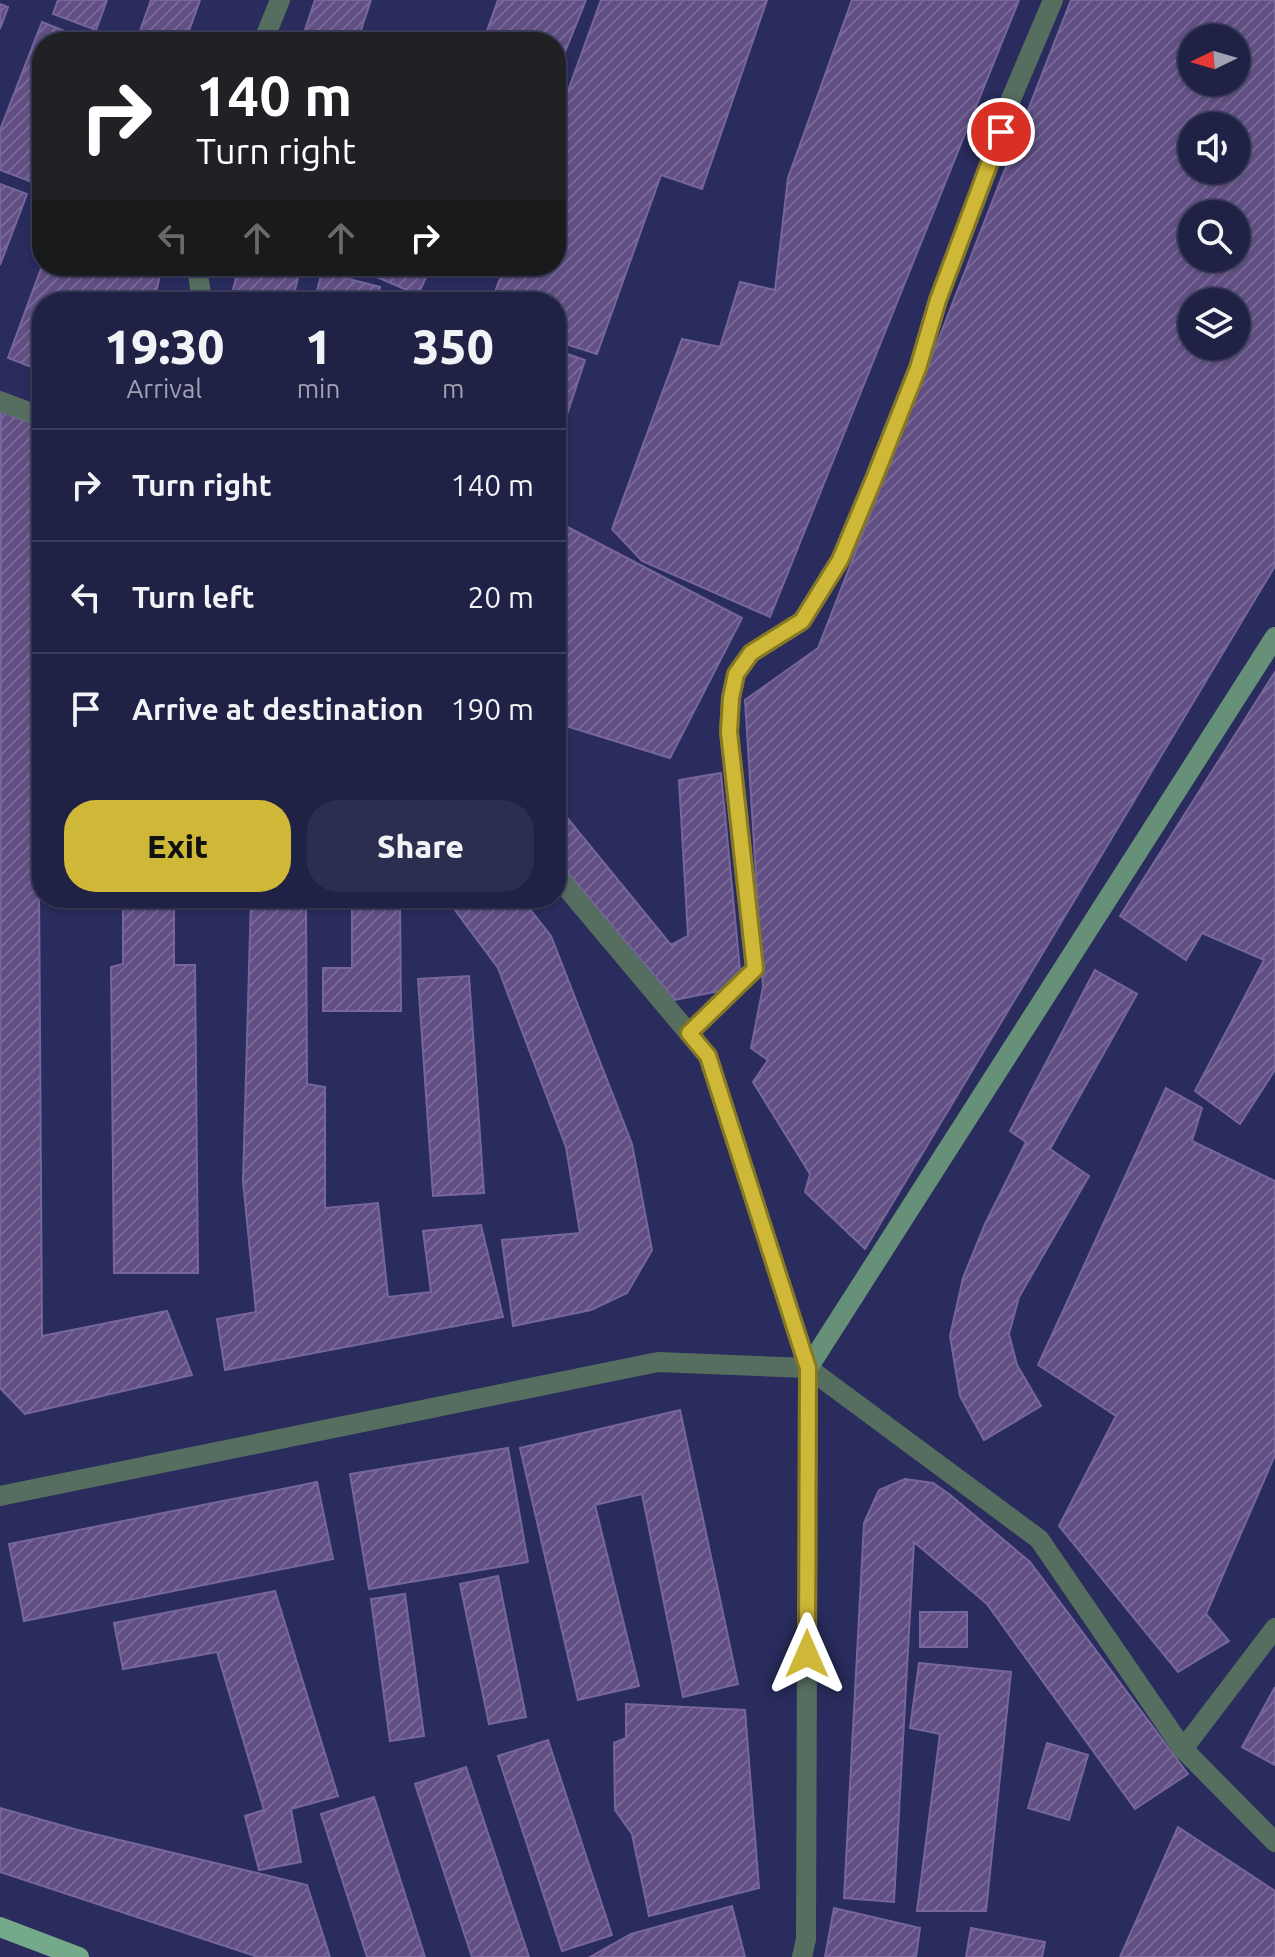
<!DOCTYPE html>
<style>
:root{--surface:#1f2145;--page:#2c2e50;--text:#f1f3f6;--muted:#a1a3b3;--line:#3c3e5e;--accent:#cfb837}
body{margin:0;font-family:Ubuntu,sans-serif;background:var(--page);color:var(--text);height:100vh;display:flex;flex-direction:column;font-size:30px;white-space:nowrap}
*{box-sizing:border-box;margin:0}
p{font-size:26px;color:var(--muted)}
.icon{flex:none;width:44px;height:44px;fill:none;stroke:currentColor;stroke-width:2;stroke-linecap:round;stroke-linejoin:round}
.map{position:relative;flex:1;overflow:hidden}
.details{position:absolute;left:32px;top:292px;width:534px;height:616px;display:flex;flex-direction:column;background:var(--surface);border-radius:32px;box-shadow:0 2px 6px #0004,0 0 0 2px var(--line)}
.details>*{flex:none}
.top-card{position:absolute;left:32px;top:32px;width:534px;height:244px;border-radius:32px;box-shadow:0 2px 6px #0004,0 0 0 2px var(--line);background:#202124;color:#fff;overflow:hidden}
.needle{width:52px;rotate:265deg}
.fabs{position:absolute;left:1178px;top:24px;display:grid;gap:16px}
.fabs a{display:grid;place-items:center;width:72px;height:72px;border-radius:50%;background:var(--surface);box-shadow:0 2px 6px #0004,0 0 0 2px var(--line);font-size:40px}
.pin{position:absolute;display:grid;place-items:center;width:68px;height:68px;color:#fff;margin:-34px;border:4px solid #fff;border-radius:50%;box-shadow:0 2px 8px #0007}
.me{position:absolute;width:88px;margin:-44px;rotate:0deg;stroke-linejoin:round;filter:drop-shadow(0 0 6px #0008)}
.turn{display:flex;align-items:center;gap:28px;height:168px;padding:0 32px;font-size:36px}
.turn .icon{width:104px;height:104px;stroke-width:2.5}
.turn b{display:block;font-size:56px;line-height:68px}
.lanes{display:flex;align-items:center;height:76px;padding:0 32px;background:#0003;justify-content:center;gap:40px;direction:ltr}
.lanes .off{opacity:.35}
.eta{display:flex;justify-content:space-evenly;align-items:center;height:136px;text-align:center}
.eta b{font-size:48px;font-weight:800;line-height:56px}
.primary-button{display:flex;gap:16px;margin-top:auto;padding:16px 32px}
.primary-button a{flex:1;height:92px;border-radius:32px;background:var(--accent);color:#111;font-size:32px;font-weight:800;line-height:92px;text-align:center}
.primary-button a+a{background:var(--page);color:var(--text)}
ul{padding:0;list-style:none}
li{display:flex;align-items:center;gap:24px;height:112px;padding:0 32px;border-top:2px solid var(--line)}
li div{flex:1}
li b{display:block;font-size:30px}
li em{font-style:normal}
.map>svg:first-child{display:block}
</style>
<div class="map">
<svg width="1275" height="1957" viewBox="0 0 1275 1957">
<defs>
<pattern id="building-hatch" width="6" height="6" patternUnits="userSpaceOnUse" patternTransform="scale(2)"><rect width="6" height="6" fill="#614f84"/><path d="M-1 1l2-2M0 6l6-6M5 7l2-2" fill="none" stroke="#776896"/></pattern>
</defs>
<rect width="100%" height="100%" fill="#292c5c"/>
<path fill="url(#building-hatch)" stroke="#77669c" stroke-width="2" fill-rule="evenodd" d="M 58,0 L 107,0 L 96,30 L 53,14 Z
M 151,0 L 200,0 L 185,42 L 136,42 Z
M 315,0 L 371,0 L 357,42 L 301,42 Z
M 498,0 L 586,0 L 556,74 L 556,42 L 483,42 Z
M 601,0 L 767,0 L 702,189 L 661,175 L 597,354 L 556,341 L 556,302 L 491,302 L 505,266 L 556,266 L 556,124 Z
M 852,0 L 1019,0 L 770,617 L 642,561 L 612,529 L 682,339 L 720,347 L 740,282 L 775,290 L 788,178 Z
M 1071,0 L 1275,0 L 1275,566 L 865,1249 L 805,1192 L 810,1174 L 753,1082 L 768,1060 L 751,1048 L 763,987 L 745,700 L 818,648 ZM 1192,38 L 1236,38 L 1236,82 L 1192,82 ZM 1192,126 L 1236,126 L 1236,170 L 1192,170 ZM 1192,214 L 1236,214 L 1236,258 L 1192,258 ZM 1192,302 L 1236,302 L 1236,346 L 1192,346 Z
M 0,4 L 8,7 L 0,29 Z
M 42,22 L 87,40 L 86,42 L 42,42 L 42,156 L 32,182 L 0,170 L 0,130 Z
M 0,184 L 27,194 L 0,265 Z
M 42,266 L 162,266 L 154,302 L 42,302 L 42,371 L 8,358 Z
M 239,266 L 301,266 L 292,302 L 230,302 Z
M 376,266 L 431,266 L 418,295 L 372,275 Z
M 322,272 L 380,287 L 376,302 L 314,302 Z
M 556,350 L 585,360 L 556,448 Z
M 1,412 L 42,427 L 42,884 L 39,884 L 42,1336 L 167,1311 L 192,1375 L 25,1414 L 0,1388 Z
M 556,521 L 742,618 L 670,758 L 556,723 Z
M 1275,672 L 1275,1070 L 1240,1124 L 1195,1091 L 1264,960 L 1202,933 L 1186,960 L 1120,916 Z
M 721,773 L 740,970 L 719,991 L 675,1000 L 556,859 L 556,804 L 671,945 L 688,936 L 679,780 Z
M 123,898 L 174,898 L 174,965 L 195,965 L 198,1273 L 114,1273 L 111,967 L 123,964 Z
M 251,898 L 306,898 L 307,1084 L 325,1087 L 325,1208 L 378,1203 L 388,1297 L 431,1292 L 423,1231 L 481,1225 L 503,1317 L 225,1370 L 217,1319 L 256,1312 L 243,1181 Z
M 352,898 L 400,898 L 401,1011 L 323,1011 L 323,968 L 352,968 Z
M 446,898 L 521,898 L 551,936 L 632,1144 L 652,1250 L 627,1293 L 591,1310 L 513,1326 L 502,1240 L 580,1233 L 566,1147 L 498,968 Z
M 1095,970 L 1137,994 L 1050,1149 L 1089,1176 L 1019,1297 L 1009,1334 L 1017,1365 L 1041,1406 L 984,1440 L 960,1396 L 950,1336 L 963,1278 L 985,1224 L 1026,1142 L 1010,1131 Z
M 469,976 L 484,1193 L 433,1196 L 418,979 Z
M 1166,1088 L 1202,1108 L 1192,1141 L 1275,1181 L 1275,1455 L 1206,1614 L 1229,1641 L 1178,1672 L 1059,1526 L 1116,1416 L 1038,1365 Z
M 680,1410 L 738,1684 L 683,1697 L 642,1494 L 595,1505 L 639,1686 L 578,1700 L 520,1448 Z
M 508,1448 L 528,1562 L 369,1589 L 350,1474 Z
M 905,1479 L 933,1483 L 949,1494 L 1030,1562 L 1188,1774 L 1135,1809 L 987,1604 L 914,1542 L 894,1902 L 844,1898 L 864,1523 L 879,1490 Z
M 317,1482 L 333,1559 L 24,1621 L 9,1544 Z
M 498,1576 L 526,1717 L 489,1724 L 460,1584 Z
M 275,1591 L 338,1796 L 291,1809 L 301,1862 L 259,1870 L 245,1816 L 264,1810 L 217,1652 L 123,1669 L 114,1623 Z
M 405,1594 L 424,1736 L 390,1741 L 371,1599 Z
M 920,1612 L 967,1612 L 967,1647 L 920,1647 Z
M 919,1663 L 1011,1672 L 986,1911 L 917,1911 L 940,1734 L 910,1728 Z
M 1275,1687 L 1275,1765 L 1242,1747 Z
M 626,1704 L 745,1710 L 759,1888 L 649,1916 L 632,1834 L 615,1810 L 614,1743 L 626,1738 Z
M 548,1740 L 612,1935 L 562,1951 L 498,1756 Z
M 1047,1743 L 1088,1755 L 1069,1820 L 1028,1808 Z
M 466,1767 L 529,1957 L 472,1957 L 415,1784 Z
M 374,1797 L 425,1957 L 367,1957 L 321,1814 Z
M 0,1808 L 78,1830 L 307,1885 L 330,1957 L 258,1957 L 0,1872 Z
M 1178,1827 L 1275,1891 L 1275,1957 L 1120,1957 Z
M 732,1906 L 745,1957 L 590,1957 L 631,1934 Z
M 834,1908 L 920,1928 L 916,1957 L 825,1957 Z
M 971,1928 L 1045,1942 L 1042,1957 L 966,1957 Z"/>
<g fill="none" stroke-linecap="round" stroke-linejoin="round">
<path stroke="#556e5f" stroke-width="20" d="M 263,42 L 280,0
M 197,266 L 202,302
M 0,401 L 42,417
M 556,875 L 708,1056 L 808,1368 L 806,1939 L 802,1957
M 689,1033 L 755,969 L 729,732 L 731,698 L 736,674 L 751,653 L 802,621 L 840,560 L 874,479 L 918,368 L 938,300 L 1001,134 L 1000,125 L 1053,0
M 0,1496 L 658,1362 L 808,1368 L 1039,1539 L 1183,1749 L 1275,1842
M 1183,1749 L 1275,1628"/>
<path stroke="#679078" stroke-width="20" d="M 808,1368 L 1275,637"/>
<path stroke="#74aa8b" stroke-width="20" d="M 0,1927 L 79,1957"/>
</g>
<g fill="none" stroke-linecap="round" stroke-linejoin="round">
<g stroke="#877824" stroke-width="20">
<path id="route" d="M 807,1654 L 808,1368 L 708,1056 L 689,1033 L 755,969 L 729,732 L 731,698 L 736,674 L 751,653 L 802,621 L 840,560 L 874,479 L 918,368 L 938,300 L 1001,132"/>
</g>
<use href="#route" stroke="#cfb837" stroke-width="14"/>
</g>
</svg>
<div class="fabs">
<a><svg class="needle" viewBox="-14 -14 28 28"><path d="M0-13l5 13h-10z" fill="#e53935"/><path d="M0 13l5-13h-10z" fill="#a1a3b3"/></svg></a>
<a><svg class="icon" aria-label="sound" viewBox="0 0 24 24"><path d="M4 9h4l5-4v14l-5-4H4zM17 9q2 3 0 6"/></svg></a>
<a><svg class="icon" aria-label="search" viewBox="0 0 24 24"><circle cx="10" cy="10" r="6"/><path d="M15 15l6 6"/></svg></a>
<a><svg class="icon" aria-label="layers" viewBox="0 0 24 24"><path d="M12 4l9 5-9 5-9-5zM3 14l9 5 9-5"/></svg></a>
</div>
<div class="pin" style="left:1001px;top:132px;background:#d93025"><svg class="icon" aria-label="arrive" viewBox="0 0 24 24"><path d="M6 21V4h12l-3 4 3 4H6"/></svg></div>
<svg class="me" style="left:807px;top:1654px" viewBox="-20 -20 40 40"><path d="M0-17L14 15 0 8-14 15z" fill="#cfb837" stroke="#fff" stroke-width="4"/></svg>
<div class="top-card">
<div class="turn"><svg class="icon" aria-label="right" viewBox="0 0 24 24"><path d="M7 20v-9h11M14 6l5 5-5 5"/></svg><div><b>140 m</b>Turn right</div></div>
<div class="lanes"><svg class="icon off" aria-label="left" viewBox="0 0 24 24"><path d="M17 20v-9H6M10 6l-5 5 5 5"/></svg><svg class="icon off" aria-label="ahead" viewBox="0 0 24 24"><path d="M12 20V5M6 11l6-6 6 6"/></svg><svg class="icon off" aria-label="ahead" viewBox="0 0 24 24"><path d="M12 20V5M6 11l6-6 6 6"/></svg><svg class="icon" aria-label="right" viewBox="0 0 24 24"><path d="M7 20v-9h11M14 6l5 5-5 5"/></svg></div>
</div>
<section class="details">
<div class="eta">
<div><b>19:30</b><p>Arrival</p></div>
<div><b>1</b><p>min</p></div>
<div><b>350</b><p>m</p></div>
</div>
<ul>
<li><svg class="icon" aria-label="right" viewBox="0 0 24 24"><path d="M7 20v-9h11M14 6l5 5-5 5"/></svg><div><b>Turn right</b></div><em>140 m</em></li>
<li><svg class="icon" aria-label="left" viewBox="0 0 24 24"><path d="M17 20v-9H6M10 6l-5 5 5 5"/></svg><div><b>Turn left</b></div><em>20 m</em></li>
<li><svg class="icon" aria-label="arrive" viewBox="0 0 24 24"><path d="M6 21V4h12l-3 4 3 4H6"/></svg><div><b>Arrive at destination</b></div><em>190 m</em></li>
</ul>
<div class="primary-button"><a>Exit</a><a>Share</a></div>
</section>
</div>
